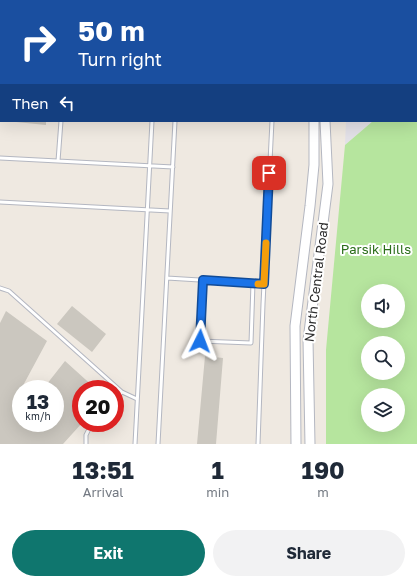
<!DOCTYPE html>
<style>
:root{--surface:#fff;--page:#f2f2f3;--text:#1f2937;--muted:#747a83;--accent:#0f766e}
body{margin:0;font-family:"Golos Text",sans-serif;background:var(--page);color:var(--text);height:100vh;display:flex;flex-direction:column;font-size:15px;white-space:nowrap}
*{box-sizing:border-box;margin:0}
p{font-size:13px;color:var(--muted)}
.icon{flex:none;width:22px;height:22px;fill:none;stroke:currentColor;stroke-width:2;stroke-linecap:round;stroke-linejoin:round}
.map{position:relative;height:444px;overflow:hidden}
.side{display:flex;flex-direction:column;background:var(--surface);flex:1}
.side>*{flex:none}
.hud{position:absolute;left:0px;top:0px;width:417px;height:122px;box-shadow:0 4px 16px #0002;background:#1a4fa0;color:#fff;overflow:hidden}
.fabs{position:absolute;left:361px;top:284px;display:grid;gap:8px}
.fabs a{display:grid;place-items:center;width:44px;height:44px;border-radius:50%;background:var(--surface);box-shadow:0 4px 16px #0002;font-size:20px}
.speed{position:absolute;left:12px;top:380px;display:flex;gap:8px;font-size:20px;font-weight:700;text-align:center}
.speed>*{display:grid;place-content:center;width:52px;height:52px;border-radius:50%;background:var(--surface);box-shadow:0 4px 16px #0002;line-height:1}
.speed small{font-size:10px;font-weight:400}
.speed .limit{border:6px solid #d22;background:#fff;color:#111}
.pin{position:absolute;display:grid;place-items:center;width:34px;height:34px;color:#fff;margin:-17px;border-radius:8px;box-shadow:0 2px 6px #0006}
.me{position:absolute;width:44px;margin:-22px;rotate:3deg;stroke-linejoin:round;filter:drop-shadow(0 0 3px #0008)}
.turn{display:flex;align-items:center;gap:14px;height:84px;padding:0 12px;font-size:18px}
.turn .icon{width:52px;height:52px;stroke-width:2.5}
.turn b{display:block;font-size:28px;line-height:34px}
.then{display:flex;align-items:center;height:38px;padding:0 12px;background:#0003;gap:8px;font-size:15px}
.eta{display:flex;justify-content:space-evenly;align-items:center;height:68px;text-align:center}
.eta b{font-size:24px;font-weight:700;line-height:28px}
.primary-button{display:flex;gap:8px;margin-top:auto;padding:8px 12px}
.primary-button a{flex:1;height:46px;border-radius:24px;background:var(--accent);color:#fff;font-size:16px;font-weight:700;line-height:46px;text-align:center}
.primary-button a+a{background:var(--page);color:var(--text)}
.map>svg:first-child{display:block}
</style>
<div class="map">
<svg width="417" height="444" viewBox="0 0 417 444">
<rect width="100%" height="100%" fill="#efe9e1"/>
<path fill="#e3e1e8" d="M 346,121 L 373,121 L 345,145 Z"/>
<path fill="#b6e59e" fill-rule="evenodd" d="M 417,83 L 417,444 L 326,444 L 326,350 L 345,145 L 373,121 L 416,121 ZM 368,291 L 398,291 L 398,321 L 368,321 ZM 368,343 L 398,343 L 398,373 L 368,373 ZM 368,395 L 398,395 L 398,425 L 368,425 Z"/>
<path fill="#cbc7bf" d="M 6,121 L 46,121 L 46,125 Z
M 72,306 L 106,334 L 92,352 L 57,324 Z
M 6,311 L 47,341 L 12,406 L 15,409 L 21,404 L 21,423 L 55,423 L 55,389 L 43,389 L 65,361 L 96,389 L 81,389 L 82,423 L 63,444 L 0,444 L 0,323 Z
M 205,356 L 223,358 L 216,444 L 197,444 Z"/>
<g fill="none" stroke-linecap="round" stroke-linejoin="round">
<g stroke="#b4b7c1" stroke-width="5">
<path id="lane" d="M 159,1 L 159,0
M 181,1 L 182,0
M 280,1 L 280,0
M 0,29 L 1,29
M 0,158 L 173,167
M 58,161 L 61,121
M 0,202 L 170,211
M 167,278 L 264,284
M 203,280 L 200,341 L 251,343 L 253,283
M 0,288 L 9,291 L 122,392 L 137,399
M 115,399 L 122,392
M 86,444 L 86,435 L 92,423
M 135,444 L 152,121
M 158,444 L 175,121
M 258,444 L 263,304 L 272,121"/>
</g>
<g stroke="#b4b7c1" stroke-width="11">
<path id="secondary" d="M 326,1 L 326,0
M 336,1 L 336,0
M 296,444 L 295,326 L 310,206 L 314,165 L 314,121
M 310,444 L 308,340 L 328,184 L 325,121"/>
</g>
<use href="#lane" stroke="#fff" stroke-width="3"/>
<use href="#secondary" stroke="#fff" stroke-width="9"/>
</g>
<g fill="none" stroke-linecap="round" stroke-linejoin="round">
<g stroke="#114b97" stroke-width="10">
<path id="route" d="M 200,341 L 203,280 L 264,284 L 269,173"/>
</g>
<use href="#route" stroke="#1a73e8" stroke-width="7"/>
<path stroke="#f59e0b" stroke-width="7" d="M 258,284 L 264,284 L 266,243"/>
</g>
<g text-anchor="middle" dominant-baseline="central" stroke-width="4" stroke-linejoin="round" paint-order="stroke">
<g font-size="13" fill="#2c6e1b" stroke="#fff">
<text x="376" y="249">Parsik Hills</text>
</g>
<g font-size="13" fill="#2e2e2e" stroke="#fff">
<text transform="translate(316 282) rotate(-83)">North Central Road</text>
</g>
</g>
</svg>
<div class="fabs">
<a><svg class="icon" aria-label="sound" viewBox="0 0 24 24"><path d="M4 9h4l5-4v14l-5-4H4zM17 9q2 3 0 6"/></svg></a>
<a><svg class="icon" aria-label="search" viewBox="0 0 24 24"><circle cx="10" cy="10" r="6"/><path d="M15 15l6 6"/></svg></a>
<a><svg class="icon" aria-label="layers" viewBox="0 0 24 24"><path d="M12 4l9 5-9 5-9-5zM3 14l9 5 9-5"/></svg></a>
</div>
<div class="speed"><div>13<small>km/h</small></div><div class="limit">20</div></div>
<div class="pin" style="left:269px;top:173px;background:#d93025"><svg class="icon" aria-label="arrive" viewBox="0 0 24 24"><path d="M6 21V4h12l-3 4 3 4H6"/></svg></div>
<svg class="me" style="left:200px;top:341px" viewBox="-20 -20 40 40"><path d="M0-17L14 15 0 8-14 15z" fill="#1a73e8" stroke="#fff" stroke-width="4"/></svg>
<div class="hud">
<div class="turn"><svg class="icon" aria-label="right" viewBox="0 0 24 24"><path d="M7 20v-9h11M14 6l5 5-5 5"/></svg><div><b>50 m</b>Turn right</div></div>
<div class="then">Then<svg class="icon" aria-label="left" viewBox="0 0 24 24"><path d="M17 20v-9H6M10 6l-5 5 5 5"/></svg></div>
</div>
</div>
<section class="side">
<div class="eta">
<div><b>13:51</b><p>Arrival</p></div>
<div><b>1</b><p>min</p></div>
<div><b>190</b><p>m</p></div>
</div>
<div class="primary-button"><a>Exit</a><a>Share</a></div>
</section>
